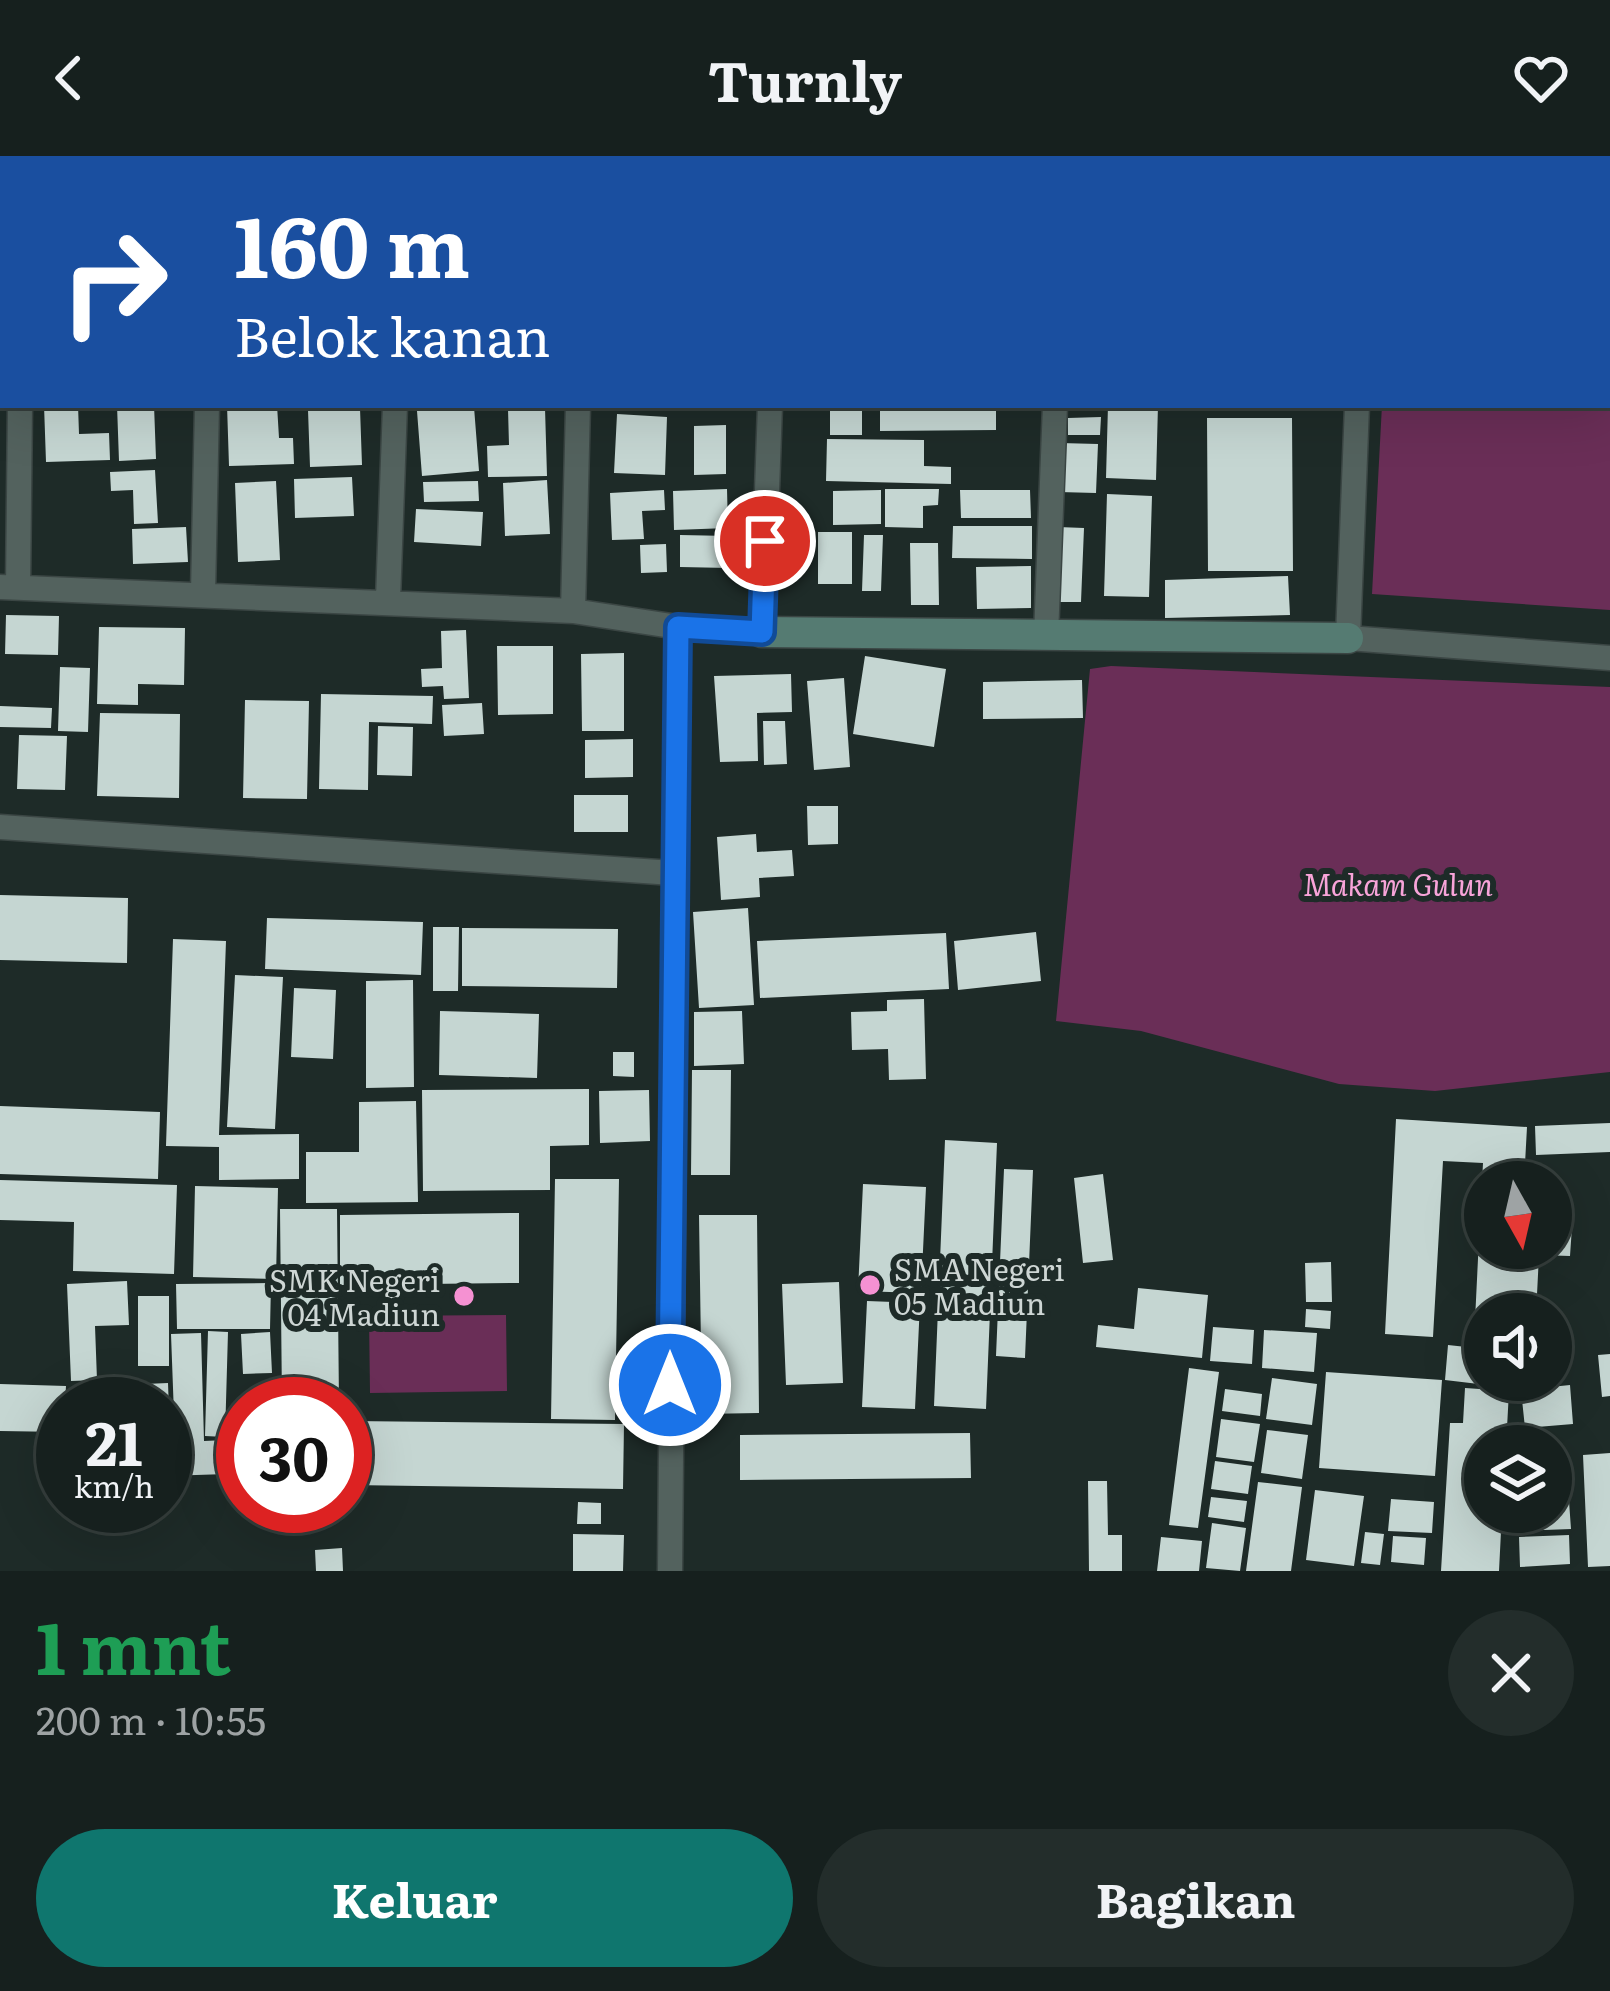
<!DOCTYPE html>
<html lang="id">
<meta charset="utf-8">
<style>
:root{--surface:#16201e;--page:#232d2b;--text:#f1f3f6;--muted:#9ea3a4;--line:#353e3c;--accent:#0f766e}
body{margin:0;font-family:Literata,serif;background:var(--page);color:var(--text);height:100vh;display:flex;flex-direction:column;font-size:45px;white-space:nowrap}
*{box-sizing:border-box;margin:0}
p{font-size:39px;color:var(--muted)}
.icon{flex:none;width:66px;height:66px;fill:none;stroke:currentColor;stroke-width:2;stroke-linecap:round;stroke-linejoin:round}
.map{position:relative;height:1415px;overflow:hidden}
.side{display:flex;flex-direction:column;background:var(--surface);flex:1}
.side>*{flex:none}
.guide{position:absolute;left:0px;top:0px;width:1611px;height:252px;box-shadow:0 12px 48px #0002,0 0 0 3px var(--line);background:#1a4fa0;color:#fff;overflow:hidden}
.needle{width:78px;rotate:172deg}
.tools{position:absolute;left:1464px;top:1005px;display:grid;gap:24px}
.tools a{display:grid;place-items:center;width:108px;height:108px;border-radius:50%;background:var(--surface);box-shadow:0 12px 48px #0002,0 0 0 3px var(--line);font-size:60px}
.speed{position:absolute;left:36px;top:1221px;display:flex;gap:24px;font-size:60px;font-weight:700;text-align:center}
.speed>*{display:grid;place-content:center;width:156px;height:156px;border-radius:50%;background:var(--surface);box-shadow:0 12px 48px #0002,0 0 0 3px var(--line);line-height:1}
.speed small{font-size:30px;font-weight:400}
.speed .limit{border:18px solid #d22;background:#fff;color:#111}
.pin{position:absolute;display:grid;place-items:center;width:102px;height:102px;color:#fff;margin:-51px;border:6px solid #fff;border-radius:50%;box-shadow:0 3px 12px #0007}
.me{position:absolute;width:132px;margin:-66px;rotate:0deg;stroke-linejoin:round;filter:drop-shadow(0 0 9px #0008)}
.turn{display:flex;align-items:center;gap:42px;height:252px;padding:0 36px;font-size:54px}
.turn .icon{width:156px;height:156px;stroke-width:2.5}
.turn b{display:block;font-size:84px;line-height:102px}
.round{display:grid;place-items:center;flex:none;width:126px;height:126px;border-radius:63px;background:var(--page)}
.overview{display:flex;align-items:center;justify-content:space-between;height:204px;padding:0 36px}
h1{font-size:72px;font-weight:700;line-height:90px;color:#1e9e55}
.action{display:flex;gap:24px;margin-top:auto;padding:24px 36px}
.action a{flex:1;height:138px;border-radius:72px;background:var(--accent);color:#fff;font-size:48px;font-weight:700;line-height:138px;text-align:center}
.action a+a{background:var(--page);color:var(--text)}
header{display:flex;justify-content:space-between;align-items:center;height:156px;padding:0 36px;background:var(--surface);font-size:54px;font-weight:700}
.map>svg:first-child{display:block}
</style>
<header><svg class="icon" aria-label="back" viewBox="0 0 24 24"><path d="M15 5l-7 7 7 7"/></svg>Turnly<svg class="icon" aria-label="heart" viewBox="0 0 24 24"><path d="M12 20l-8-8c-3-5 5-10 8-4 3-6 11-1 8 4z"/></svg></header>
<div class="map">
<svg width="1610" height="1415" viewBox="0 0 1610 1415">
<rect width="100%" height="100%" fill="#1e2b28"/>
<path fill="#6a2e57" d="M 1394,0 L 1610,0 L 1610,454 L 1372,438 L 1382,249 L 1608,249 L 1608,3 Z
M 1111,510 L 1610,531 L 1610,916 L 1435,935 L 1339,928 L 1141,875 L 1056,865 L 1090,513 Z
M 506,1159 L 507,1235 L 370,1237 L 369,1160 Z"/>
<path fill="#c5d6d2" d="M 44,249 L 78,249 L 79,278 L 109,277 L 110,304 L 46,306 Z
M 117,249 L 154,249 L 156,303 L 119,305 Z
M 227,249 L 277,249 L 279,282 L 293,282 L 294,308 L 229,310 Z
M 830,249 L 862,249 L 862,279 L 830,279 Z
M 880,249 L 996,249 L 996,274 L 880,275 Z
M 1108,249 L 1158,249 L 1156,324 L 1106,322 Z
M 474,251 L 479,315 L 422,320 L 417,255 Z
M 360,252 L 362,309 L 310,311 L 308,254 Z
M 545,252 L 547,320 L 488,321 L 487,290 L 509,289 L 508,253 Z
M 617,258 L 667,261 L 665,319 L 614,317 Z
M 1101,261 L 1100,279 L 1068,279 L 1068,262 Z
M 1207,262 L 1292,262 L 1293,415 L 1208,415 Z
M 726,269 L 726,318 L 694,319 L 694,270 Z
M 827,283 L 924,284 L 924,310 L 951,311 L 951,328 L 826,325 Z
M 1060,287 L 1098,288 L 1096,337 L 1059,336 Z
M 155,314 L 158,367 L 134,368 L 133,334 L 111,335 L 110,316 Z
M 352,321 L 354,360 L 295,362 L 294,323 Z
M 547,324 L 550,378 L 505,380 L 503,327 Z
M 276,325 L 280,404 L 238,406 L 235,327 Z
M 478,325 L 479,345 L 424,346 L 423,326 Z
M 727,333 L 728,372 L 674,374 L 673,335 Z
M 885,333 L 939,333 L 938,349 L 923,350 L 923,372 L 885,371 Z
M 664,334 L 665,354 L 642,355 L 644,383 L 612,384 L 610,337 Z
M 881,334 L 881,368 L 833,369 L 833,335 Z
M 960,334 L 1030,334 L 1031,362 L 961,362 Z
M 1107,338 L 1152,340 L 1149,441 L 1104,440 Z
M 416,353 L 483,356 L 481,390 L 414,386 Z
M 953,370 L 1032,370 L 1032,403 L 952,402 Z
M 186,371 L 188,406 L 133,408 L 132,373 Z
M 1058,371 L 1084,372 L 1081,446 L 1055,446 Z
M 818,376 L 852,376 L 852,428 L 818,428 Z
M 680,379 L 729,380 L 729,412 L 680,411 Z
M 864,379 L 883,379 L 881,435 L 862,435 Z
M 910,387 L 938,387 L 939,449 L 911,449 Z
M 666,388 L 667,416 L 641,417 L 640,389 Z
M 1031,410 L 1031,452 L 977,453 L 976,411 Z
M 1288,420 L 1290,459 L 1165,462 L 1165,424 Z
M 6,459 L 59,460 L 58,499 L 5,498 Z
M 99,471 L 185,472 L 184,529 L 138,528 L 138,549 L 97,548 Z
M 466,474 L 469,542 L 444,543 L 443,530 L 422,531 L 421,513 L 442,512 L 441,475 Z
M 497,490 L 553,490 L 553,558 L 498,559 Z
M 624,497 L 624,575 L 582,575 L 581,498 Z
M 865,500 L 946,513 L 934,591 L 853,578 Z
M 60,511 L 90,512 L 88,576 L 58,575 Z
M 791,518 L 792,556 L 757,557 L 758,605 L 720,606 L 714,520 Z
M 844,522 L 850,611 L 814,614 L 807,525 Z
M 1082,524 L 1083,562 L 983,563 L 983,526 Z
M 321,538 L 433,540 L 432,568 L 369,566 L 368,634 L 319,633 Z
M 245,544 L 309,545 L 307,643 L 243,642 Z
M 482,547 L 484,578 L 444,580 L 442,549 Z
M 0,550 L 52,552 L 51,572 L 0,571 Z
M 100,557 L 180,558 L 179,642 L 97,640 Z
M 763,565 L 785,565 L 787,608 L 764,609 Z
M 378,570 L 413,571 L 412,620 L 377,619 Z
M 19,579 L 67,580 L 65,634 L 17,633 Z
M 633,583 L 633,621 L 585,622 L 585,584 Z
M 574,639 L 628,639 L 628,676 L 574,676 Z
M 807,650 L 838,650 L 838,688 L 808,689 Z
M 756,678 L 757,696 L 792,694 L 794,720 L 759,722 L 760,741 L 721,744 L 717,681 Z
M 0,739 L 128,742 L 127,807 L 0,804 Z
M 748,752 L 754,849 L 699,852 L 693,756 Z
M 267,762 L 423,766 L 421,819 L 265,813 Z
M 433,771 L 459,771 L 458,835 L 433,835 Z
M 462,772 L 618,773 L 617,832 L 462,830 Z
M 1036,776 L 1041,825 L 958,834 L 954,785 Z
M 946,777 L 949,833 L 760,842 L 757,785 Z
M 173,783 L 226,785 L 219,979 L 299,978 L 299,1023 L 219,1024 L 219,991 L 166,990 Z
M 235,819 L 283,821 L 275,973 L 227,971 Z
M 413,824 L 414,931 L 366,932 L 366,825 Z
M 294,832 L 336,834 L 333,903 L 291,901 Z
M 924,843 L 926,923 L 889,924 L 888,893 L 852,894 L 851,856 L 887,855 L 887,844 Z
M 440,855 L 539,858 L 537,922 L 439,919 Z
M 742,855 L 744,908 L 694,910 L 694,856 Z
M 613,896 L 634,896 L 634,921 L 613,920 Z
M 692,914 L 731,914 L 730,1019 L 691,1019 Z
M 589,933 L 589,989 L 550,990 L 550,1034 L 423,1035 L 422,934 Z
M 649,934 L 650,985 L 600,987 L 599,935 Z
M 416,945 L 418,1046 L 306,1047 L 306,996 L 359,996 L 359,946 Z
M 0,950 L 160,956 L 158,1023 L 0,1018 Z
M 1396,963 L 1527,971 L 1524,1026 L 1482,1026 L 1483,1007 L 1443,1005 L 1433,1181 L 1385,1178 Z
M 1610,967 L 1610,996 L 1536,999 L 1535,970 Z
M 945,984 L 997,987 L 986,1253 L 934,1250 Z
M 1004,1013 L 1033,1014 L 1025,1202 L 996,1200 Z
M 1103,1018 L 1113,1104 L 1083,1107 L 1074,1022 Z
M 555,1023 L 619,1023 L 615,1264 L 551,1263 Z
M 0,1024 L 177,1029 L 174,1118 L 73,1115 L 74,1066 L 0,1064 Z
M 863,1028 L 926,1031 L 921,1137 L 858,1135 Z
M 195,1030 L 278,1032 L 276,1123 L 193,1121 Z
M 1481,1041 L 1485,1092 L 1551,1092 L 1551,1055 L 1573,1056 L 1570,1100 L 1539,1099 L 1536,1158 L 1485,1158 L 1485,1185 L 1474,1185 Z
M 280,1053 L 337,1053 L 339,1248 L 282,1248 Z
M 519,1057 L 519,1127 L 340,1129 L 340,1059 Z
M 699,1059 L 757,1059 L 759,1257 L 702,1258 Z
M 1331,1106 L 1332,1146 L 1306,1146 L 1305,1107 Z
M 127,1125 L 129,1169 L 95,1170 L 97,1224 L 71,1225 L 67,1128 Z
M 839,1126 L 843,1227 L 786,1229 L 782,1128 Z
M 271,1127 L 270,1173 L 177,1173 L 176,1128 Z
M 1138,1132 L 1208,1139 L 1202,1202 L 1096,1191 L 1098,1169 L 1134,1173 Z
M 138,1140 L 169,1140 L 169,1210 L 138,1210 Z
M 867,1145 L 920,1147 L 915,1253 L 862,1251 Z
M 1306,1153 L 1331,1155 L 1330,1173 L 1305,1171 Z
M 1213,1171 L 1254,1174 L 1252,1208 L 1210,1205 Z
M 1264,1174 L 1317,1177 L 1314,1216 L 1262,1212 Z
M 208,1175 L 228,1176 L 225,1281 L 205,1280 Z
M 270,1176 L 272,1217 L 243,1218 L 241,1178 Z
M 201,1177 L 204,1285 L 226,1284 L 227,1318 L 165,1320 L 165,1287 L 175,1286 L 171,1178 Z
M 1448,1189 L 1485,1193 L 1485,1224 L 1513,1224 L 1512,1232 L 1445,1224 Z
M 1610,1198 L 1610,1240 L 1602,1241 L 1598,1199 Z
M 1189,1212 L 1219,1216 L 1198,1372 L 1169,1369 Z
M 1326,1216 L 1442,1224 L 1435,1320 L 1319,1312 Z
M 1272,1222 L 1317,1228 L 1312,1269 L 1266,1263 Z
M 168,1227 L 170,1282 L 165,1282 L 165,1248 L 123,1248 L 122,1229 Z
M 0,1228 L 66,1230 L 63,1276 L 0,1275 Z
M 1570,1229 L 1573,1268 L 1525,1272 L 1521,1234 Z
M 1465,1232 L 1509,1235 L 1506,1290 L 1485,1290 L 1485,1356 L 1502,1356 L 1499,1415 L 1441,1415 L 1450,1267 L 1463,1267 Z
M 1225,1233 L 1262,1238 L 1260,1260 L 1222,1255 Z
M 232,1247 L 243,1247 L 243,1293 L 231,1293 Z
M 1221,1263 L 1260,1268 L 1254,1306 L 1216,1301 Z
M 351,1265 L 624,1268 L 623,1333 L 350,1329 Z
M 1267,1274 L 1308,1279 L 1302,1323 L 1261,1317 Z
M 970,1277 L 971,1322 L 740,1324 L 740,1279 Z
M 1610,1297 L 1610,1410 L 1588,1411 L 1583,1299 Z
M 1215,1305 L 1252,1310 L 1248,1338 L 1211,1333 Z
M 1088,1325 L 1107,1325 L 1108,1379 L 1122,1379 L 1122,1415 L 1089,1415 Z
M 1258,1326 L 1302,1331 L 1291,1415 L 1246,1415 Z
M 1315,1334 L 1364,1340 L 1354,1410 L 1306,1404 Z
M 1211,1341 L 1247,1345 L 1244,1366 L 1208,1361 Z
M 1391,1343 L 1434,1346 L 1432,1377 L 1388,1375 Z
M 1569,1345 L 1571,1373 L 1520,1375 L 1520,1356 L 1551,1356 L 1551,1346 Z
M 578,1346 L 601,1347 L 601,1368 L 577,1368 Z
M 1212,1367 L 1246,1372 L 1240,1415 L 1206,1412 Z
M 1365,1376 L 1384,1378 L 1380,1409 L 1361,1407 Z
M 573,1378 L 624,1379 L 623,1415 L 573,1415 Z
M 1569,1379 L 1570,1408 L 1520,1411 L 1519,1381 Z
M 1393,1380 L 1426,1382 L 1424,1409 L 1391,1406 Z
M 1161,1381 L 1202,1385 L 1199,1415 L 1157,1415 Z
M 342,1392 L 343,1415 L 316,1415 L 315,1394 Z"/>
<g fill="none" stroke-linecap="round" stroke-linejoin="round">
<g stroke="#3b4644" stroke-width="27">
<path id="street" d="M 24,0 L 24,3
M 212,3 L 212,0
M 402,3 L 403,0
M 583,3 L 583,0
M 779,3 L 779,0
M 1367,3 L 1367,0
M 1357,249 L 1348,482 L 1610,502
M 0,431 L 573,455 L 678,471 L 762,476 L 770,249
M 18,431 L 20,249
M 203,437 L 207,249
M 388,444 L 395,249
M 573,455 L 578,249
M 1046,480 L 1055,249
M 0,671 L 673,717
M 670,1415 L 678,471"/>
</g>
<g stroke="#3b4644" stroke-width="33">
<path id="secondary" d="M 762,476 L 1348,482"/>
</g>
<use href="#street" stroke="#53625e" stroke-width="24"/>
<use href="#secondary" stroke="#557b72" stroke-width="30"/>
</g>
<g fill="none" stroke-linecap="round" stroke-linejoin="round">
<g stroke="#114b97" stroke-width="30">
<path id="route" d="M 670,1229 L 678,471 L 762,476 L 765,385"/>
</g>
<use href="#route" stroke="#1a73e8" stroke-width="21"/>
</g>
<g fill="#f591d2" stroke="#1e2b28" stroke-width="4.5">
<circle cx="870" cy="1129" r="12"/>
<circle cx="464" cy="1140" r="12"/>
</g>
<g text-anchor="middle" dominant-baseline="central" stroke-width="12" stroke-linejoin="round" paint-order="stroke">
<g font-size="30" font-style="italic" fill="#f8a4d9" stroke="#1e2b28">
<text x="1398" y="727">Makam Gulun</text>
</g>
<g font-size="30" fill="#ced6d4" stroke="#1e2b28" text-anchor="start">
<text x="894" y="1112">SMA Negeri<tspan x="894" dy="34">05 Madiun</tspan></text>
<text x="440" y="1123" text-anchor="end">SMK Negeri<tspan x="440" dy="34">04 Madiun</tspan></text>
</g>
</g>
</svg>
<div class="tools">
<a><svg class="needle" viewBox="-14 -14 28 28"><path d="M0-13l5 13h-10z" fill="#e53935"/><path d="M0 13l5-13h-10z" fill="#9ea3a4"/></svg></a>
<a><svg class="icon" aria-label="sound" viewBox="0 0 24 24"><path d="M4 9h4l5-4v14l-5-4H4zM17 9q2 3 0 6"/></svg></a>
<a><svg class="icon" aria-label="layers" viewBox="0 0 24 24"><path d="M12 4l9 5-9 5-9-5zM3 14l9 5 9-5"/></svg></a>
</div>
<div class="speed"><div>21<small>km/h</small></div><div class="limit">30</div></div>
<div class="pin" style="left:765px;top:385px;background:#d93025"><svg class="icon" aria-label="arrive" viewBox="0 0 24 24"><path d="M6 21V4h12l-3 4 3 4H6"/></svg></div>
<svg class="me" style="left:670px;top:1229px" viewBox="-20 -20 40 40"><circle r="17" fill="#1a73e8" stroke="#fff" stroke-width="3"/><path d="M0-11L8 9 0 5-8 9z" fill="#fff"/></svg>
<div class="guide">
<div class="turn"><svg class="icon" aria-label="right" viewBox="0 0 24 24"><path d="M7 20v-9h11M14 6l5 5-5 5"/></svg><div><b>160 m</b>Belok kanan</div></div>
</div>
</div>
<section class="side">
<div class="overview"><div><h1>1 mnt</h1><p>200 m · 10:55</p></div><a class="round"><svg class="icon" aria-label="close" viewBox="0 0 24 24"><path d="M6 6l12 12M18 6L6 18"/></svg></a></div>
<div class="action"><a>Keluar</a><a>Bagikan</a></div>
</section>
